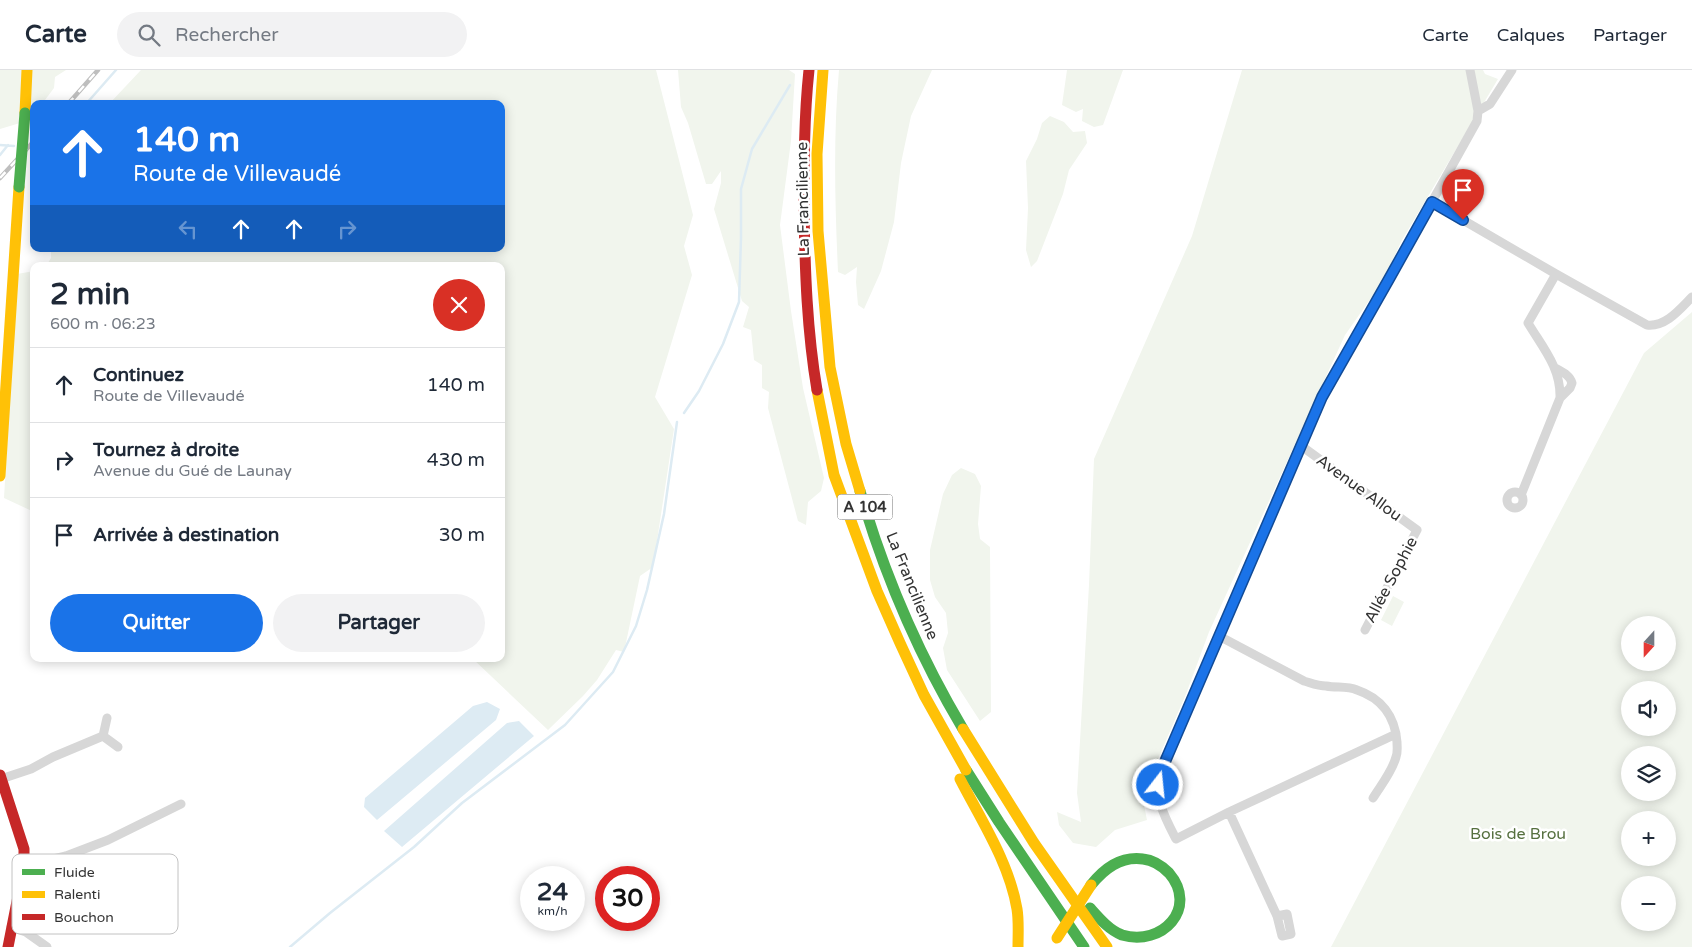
<!DOCTYPE html>
<html lang="fr">
<meta charset="utf-8">
<style>
:root{--surface:#fff;--page:#f2f2f3;--text:#1f2937;--muted:#747a83;--line:#e0e1e3;--accent:#1a73e8}
body{margin:0;font-family:"Varela Round",sans-serif;background:var(--page);color:var(--text);height:100vh;display:flex;flex-direction:column;font-size:19px;white-space:nowrap}
*{box-sizing:border-box;margin:0}
p{font-size:16px;color:var(--muted)}
.icon{flex:none;width:28px;height:28px;fill:none;stroke:currentColor;stroke-width:2;stroke-linecap:round;stroke-linejoin:round}
.map{position:relative;flex:1;overflow:hidden}
.sheet{position:absolute;left:30px;top:192px;width:475px;height:400px;display:flex;flex-direction:column;background:var(--surface);border-radius:10px;box-shadow:0 2px 12px #0003}
.sheet>*{flex:none}
.guide{position:absolute;left:30px;top:30px;width:475px;height:152px;border-radius:10px;box-shadow:0 2px 12px #0003;background:#1a73e8;color:#fff;overflow:hidden}
.needle{width:32px;rotate:201deg}
.tools{position:absolute;left:1621px;top:546px;display:grid;gap:10px}
.tools a{display:grid;place-items:center;width:55px;height:55px;border-radius:50%;background:var(--surface);box-shadow:0 2px 12px #0003;font-size:25px}
.speed{position:absolute;left:520px;top:796px;display:flex;gap:10px;font-size:25px;font-weight:700;text-align:center}
.speed>*{display:grid;place-content:center;width:65px;height:65px;border-radius:50%;background:var(--surface);box-shadow:0 2px 12px #0003;line-height:1}
.speed small{font-size:12px;font-weight:400}
.speed .limit{border:8px solid #d22;background:#fff;color:#111}
.pin{position:absolute;display:grid;place-items:center;width:42px;height:42px;color:#fff;margin:-51px -21px;border-radius:50% 50% 50% 0;rotate:-45deg;box-shadow:0 0 5px #0007}
.pin .icon{rotate:45deg}
.me{position:absolute;width:55px;margin:-28px;rotate:16deg;stroke-linejoin:round;filter:drop-shadow(0 0 4px #0008)}
.turn{display:flex;align-items:center;gap:18px;height:105px;padding:0 20px;font-size:22px}
.turn .icon{width:65px;height:65px;stroke-width:2.5}
.turn b{display:block;font-size:35px;line-height:42px}
.lanes{display:flex;align-items:center;height:48px;padding:0 20px;background:#0003;justify-content:center;gap:25px;direction:ltr}
.lanes .off{opacity:.35}
.round{display:grid;place-items:center;flex:none;width:52px;height:52px;border-radius:26px;background:var(--page)}
.summary{display:flex;align-items:center;justify-content:space-between;height:85px;padding:0 20px}
h1{font-size:30px;font-weight:700;line-height:38px}
.cta{display:flex;gap:10px;margin-top:auto;padding:10px 20px}
.cta a{flex:1;height:58px;border-radius:30px;background:var(--accent);color:#fff;font-size:20px;font-weight:700;line-height:58px;text-align:center}
.cta a+a{background:var(--page);color:var(--text)}
ul{padding:0;list-style:none}
li{display:flex;align-items:center;gap:15px;height:75px;padding:0 20px;border-top:1px solid var(--line)}
li div{flex:1}
li b{display:block;font-size:19px}
li em{font-style:normal}
header{display:flex;align-items:center;gap:30px;box-sizing:border-box;height:70px;padding:0 25px;background:var(--surface);border-bottom:1px solid var(--line)}
header strong{font-size:24px}
nav{display:flex;gap:28px;margin-inline-start:auto;font-size:18px}
.search{width:350px;height:45px;background:var(--page);display:flex;align-items:center;gap:12px;box-sizing:border-box;padding:0 18px;border-radius:28px;color:var(--muted);font-size:19px}
.map>svg:first-child{display:block}
</style>
<header>
<strong>Carte</strong>
<div class="search"><svg class="icon" aria-label="search" viewBox="0 0 24 24"><circle cx="10" cy="10" r="6"/><path d="M15 15l6 6"/></svg>Rechercher</div>
<nav><a>Carte</a><a>Calques</a><a>Partager</a></nav>
</header>
<div class="map">
<svg width="1692" height="877" viewBox="0 0 1692 877">
<rect width="100%" height="100%" fill="#fff"/>
<path fill="#f1f5ed" fill-rule="evenodd" d="M 0,0 L 66,0 L 55,7 L 54,18 L 42,34 L 34,34 L 34,45 L 30,50 L 0,59 Z
M 141,0 L 656,0 L 693,145 L 684,176 L 692,205 L 655,327 L 674,359 L 653,497 L 640,506 L 624,582 L 616,580 L 597,610 L 583,626 L 548,660 L 473,589 L 501,589 L 501,196 L 46,196 L 51,188 L 51,179 L 501,179 L 501,34 L 109,34 Z
M 678,0 L 789,0 L 795,4 L 791,71 L 780,155 L 791,241 L 803,318 L 824,408 L 821,421 L 808,432 L 806,455 L 798,451 L 768,338 L 769,322 L 762,318 L 762,295 L 754,290 L 751,260 L 743,257 L 749,237 L 742,231 L 714,139 L 721,113 L 721,101 L 712,114 L 706,114 L 688,53 L 681,37 Z
M 839,0 L 932,0 L 911,46 L 901,93 L 894,152 L 881,201 L 864,239 L 858,235 L 856,212 L 857,197 L 845,205 L 838,202 C 835,135 833,67 839,0 Z
M 1067,0 L 1123,0 L 1103,55 L 1094,57 L 1082,51 L 1083,39 L 1076,42 L 1062,35 Z
M 1242,0 L 1483,0 L 1485,4 L 1498,9 L 1402,170 L 1383,211 L 1345,265 L 1209,562 L 1186,624 L 1155,696 L 1140,715 L 1147,750 L 1115,760 L 1096,777 L 1073,773 L 1059,755 L 1057,742 L 1081,752 L 1077,723 L 1089,515 L 1094,389 L 1192,166 Z
M 1050,46 L 1064,52 L 1073,62 L 1085,61 L 1087,73 L 1069,100 L 1063,124 L 1037,191 L 1031,197 L 1026,180 L 1028,138 L 1026,91 L 1037,69 L 1042,53 Z
M 34,201 L 34,442 L 4,428 L 17,204 Z
M 1692,242 L 1692,877 L 1331,877 L 1644,283 ZM 1630,555 L 1668,555 L 1668,592 L 1630,592 ZM 1630,620 L 1668,620 L 1668,658 L 1630,658 ZM 1630,685 L 1668,685 L 1668,722 L 1630,722 ZM 1630,750 L 1668,750 L 1668,788 L 1630,788 ZM 1630,815 L 1668,815 L 1668,852 L 1630,852 Z
M 961,398 L 975,404 L 981,416 L 978,454 L 980,469 L 990,477 L 991,642 L 980,651 L 947,600 L 943,578 L 948,563 L 946,543 L 935,527 L 930,510 L 930,480 L 943,424 L 952,405 Z
M 1393,526 L 1404,532 L 1392,556 L 1381,550 Z"/>
<path fill="#ddebf3" d="M 487,632 L 500,639 L 496,650 L 377,750 L 364,737 L 365,728 L 473,636 Z
M 519,651 L 534,666 L 402,777 L 384,761 L 507,653 Z"/>
<g fill="none" stroke-linecap="round" stroke-linejoin="round">
<path stroke="#ddebf3" stroke-width="2.5" d="M 86,34 L 116,0
M 0,75 L 14,76
M 0,85 L 8,75
M 684,343 L 699,321 L 723,274 L 739,232 L 741,168 L 741,119 L 752,79 L 790,15
M 290,877 L 330,843 L 414,777 L 462,733 L 565,655 L 613,602 L 636,556 L 647,520 L 664,444 L 677,352"/>
<path stroke="#d7d7d7" stroke-width="9" d="M 1478,41 L 1490,34 L 1512,0
M 1432,132 L 1556,204 L 1647,255 C 1666,257 1680,239 1692,227
M 1555,298 C 1562,302 1570,305 1572,313 L 1570,318 L 1560,328
M 1300,375 L 1417,460 L 1365,560
M1507 430a8 8 0 1 1 16 0a8 8 0 1 1-16 0Z
M 1521,425 L 1560,328 C 1561,298 1543,278 1528,253 L 1556,204
M 1219,566 L 1304,611 C 1311,613 1318,616 1326,616 C 1337,618 1347,616 1357,620 C 1381,628 1395,646 1397,672 C 1397,677 1398,682 1396,687 C 1392,702 1381,715 1373,728
M 107,648 L 103,666 L 118,677
M 1396,664 L 1229,742 L 1176,769 C 1163,744 1155,730 1161,701 L 1322,327 L 1389,209 L 1477,51 L 1478,41 L 1470,0
M 1,709 L 31,699 L 53,687 L 103,666
M 1229,742 L 1277,846 L 1282,866 L 1291,864 L 1287,844 L 1277,846
M 24,796 L 66,786 L 108,770 L 181,734
M 11,857 L 26,862 L 47,877"/>
<path stroke="#4caf50" stroke-width="11" d="M 860,421 C 884,504 919,585 963,659
M 966,700 L 999,752 L 1084,877
M 1090,838 C 1099,848 1109,860 1122,865 C 1162,877 1199,838 1169,803 C 1162,796 1153,790 1143,789 C 1120,786 1104,799 1091,815"/>
<path stroke="#ffc107" stroke-width="11" d="M 823,0 L 817,84 L 818,161 L 830,297 L 846,374 L 860,421
M 25,43 L 27,0
M 817,320 L 834,405 L 877,521 L 900,573 L 924,625 L 966,700
M 0,406 L 19,117
M 963,659 L 1034,773 L 1107,877
M 960,709 C 981,750 1009,792 1017,839 C 1019,851 1018,864 1018,877"/>
<path stroke="#c62828" stroke-width="11" d="M 809,0 C 804,47 804,94 804,141 C 805,201 807,261 817,320
M 0,705 L 24,779 L 24,796 L 8,877"/>
<g stroke="#bebebe" stroke-width="4.5">
<path id="rail" d="M 68,34 L 98,0
M 0,108 L 34,71"/>
</g>
<use href="#rail" stroke="#fff" stroke-width="2.5" stroke-dasharray="8" stroke-linecap="butt"/>
<path stroke="#4caf50" stroke-width="11" d="M 19,117 L 25,43"/>
<path stroke="#ffc107" stroke-width="11" d="M 1057,868 L 1091,815"/>
</g>
<g fill="none" stroke-linecap="round" stroke-linejoin="round">
<g stroke="#114b97" stroke-width="12">
<path id="route" d="M 1158,715 L 1161,701 L 1322,327 L 1389,209 L 1432,132 L 1463,150"/>
</g>
<use href="#route" stroke="#1a73e8" stroke-width="9"/>
</g>
<g text-anchor="middle" dominant-baseline="central" stroke-width="5" stroke-linejoin="round" paint-order="stroke">
<rect fill="#fff" stroke="#707070" stroke-width="1" x="837.5" y="424.5" width="55" height="25" rx="4"/>
<g font-size="15" font-weight="bold" fill="#333">
<text x="865" y="437">A 104</text>
</g>
<g font-size="16" fill="#333" stroke="#fff">
<text transform="translate(803 129) rotate(-91)">La Francilienne</text>
<text transform="translate(1359 418) rotate(36)">Avenue Allou</text>
<text transform="translate(1391 510) rotate(-62)">Allée Sophie</text>
<text transform="translate(912 516) rotate(68)">La Francilienne</text>
</g>
<g font-size="16" fill="#56703f" stroke="#fff">
<text x="1518" y="764">Bois de Brou</text>
</g>
</g>
<rect x="12" y="784" width="166" height="80" rx="8" fill="#fff" stroke="#c2c2c2" stroke-width="1"/>
<rect x="22" y="799" width="23" height="6" fill="#4caf50"/>
<rect x="22" y="821" width="23" height="7" fill="#ffc107"/>
<rect x="22" y="844" width="23" height="6" fill="#c62828"/>
<g font-size="14" fill="#333">
<text x="54" y="807">Fluide</text>
<text x="54" y="829">Ralenti</text>
<text x="54" y="852">Bouchon</text>
</g>
</svg>
<div class="tools">
<a><svg class="needle" viewBox="-14 -14 28 28"><path d="M0-13l5 13h-10z" fill="#e53935"/><path d="M0 13l5-13h-10z" fill="#747a83"/></svg></a>
<a><svg class="icon" aria-label="sound" viewBox="0 0 24 24"><path d="M4 9h4l5-4v14l-5-4H4zM17 9q2 3 0 6"/></svg></a>
<a><svg class="icon" aria-label="layers" viewBox="0 0 24 24"><path d="M12 4l9 5-9 5-9-5zM3 14l9 5 9-5"/></svg></a>
<a>+</a>
<a>−</a>
</div>
<div class="speed"><div>24<small>km/h</small></div><div class="limit">30</div></div>
<div class="pin" style="left:1463px;top:150px;background:#d93025"><svg class="icon" aria-label="arrive" viewBox="0 0 24 24"><path d="M6 21V4h12l-3 4 3 4H6"/></svg></div>
<svg class="me" style="left:1158px;top:715px" viewBox="-20 -20 40 40"><circle r="17" fill="#1a73e8" stroke="#fff" stroke-width="3"/><path d="M0-11L8 9 0 5-8 9z" fill="#fff"/></svg>
<div class="guide">
<div class="turn"><svg class="icon" aria-label="ahead" viewBox="0 0 24 24"><path d="M12 20V5M6 11l6-6 6 6"/></svg><div><b>140 m</b>Route de Villevaudé</div></div>
<div class="lanes"><svg class="icon off" aria-label="left" viewBox="0 0 24 24"><path d="M17 20v-9H6M10 6l-5 5 5 5"/></svg><svg class="icon" aria-label="ahead" viewBox="0 0 24 24"><path d="M12 20V5M6 11l6-6 6 6"/></svg><svg class="icon" aria-label="ahead" viewBox="0 0 24 24"><path d="M12 20V5M6 11l6-6 6 6"/></svg><svg class="icon off" aria-label="right" viewBox="0 0 24 24"><path d="M7 20v-9h11M14 6l5 5-5 5"/></svg></div>
</div>
<section class="sheet">
<div class="summary"><div><h1>2 min</h1><p>600 m · 06:23</p></div><a class="round" style="background:#d93025;color:#fff"><svg class="icon" aria-label="close" viewBox="0 0 24 24"><path d="M6 6l12 12M18 6L6 18"/></svg></a></div>
<ul>
<li><svg class="icon" aria-label="ahead" viewBox="0 0 24 24"><path d="M12 20V5M6 11l6-6 6 6"/></svg><div><b>Continuez</b><p>Route de Villevaudé</p></div><em>140 m</em></li>
<li><svg class="icon" aria-label="right" viewBox="0 0 24 24"><path d="M7 20v-9h11M14 6l5 5-5 5"/></svg><div><b>Tournez à droite</b><p>Avenue du Gué de Launay</p></div><em>430 m</em></li>
<li><svg class="icon" aria-label="arrive" viewBox="0 0 24 24"><path d="M6 21V4h12l-3 4 3 4H6"/></svg><div><b>Arrivée à destination</b></div><em>30 m</em></li>
</ul>
<div class="cta"><a>Quitter</a><a>Partager</a></div>
</section>
</div>
